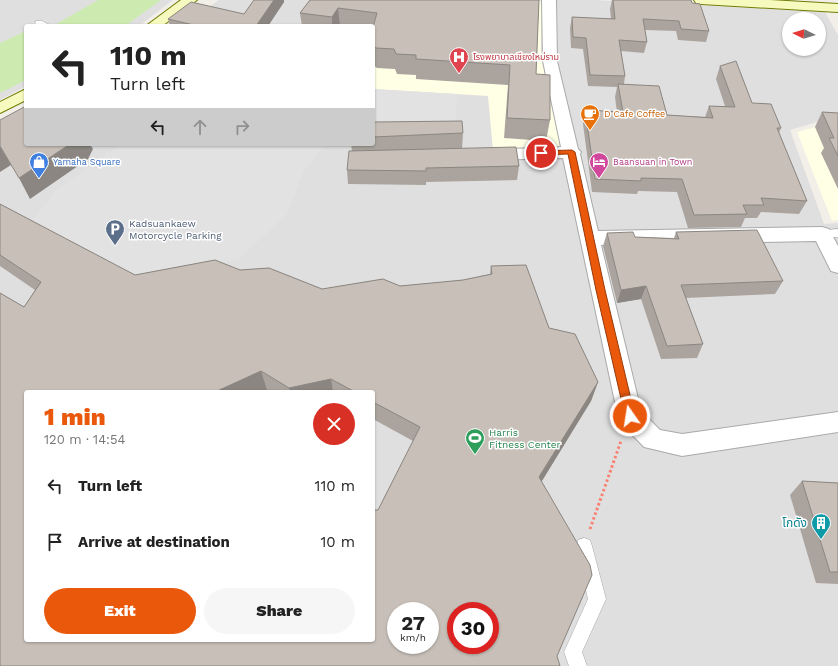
<!DOCTYPE html>
<meta charset="utf-8">
<style>
:root{--surface:#fff;--page:#f6f6f6;--text:#222;--muted:#767676;--accent:#ea580c}
body{margin:0;font-family:"Work Sans","Noto Sans Thai",sans-serif;background:var(--page);color:var(--text);height:100vh;display:flex;flex-direction:column;font-size:15px;white-space:nowrap}
*{box-sizing:border-box;margin:0}
p{font-size:13px;color:var(--muted)}
.icon{flex:none;width:22px;height:22px;fill:none;stroke:currentColor;stroke-width:2;stroke-linecap:round;stroke-linejoin:round}
.map{position:relative;flex:1;overflow:hidden}
.panel{position:absolute;left:24px;top:390px;width:351px;height:252px;display:flex;flex-direction:column;background:var(--surface);border-radius:4px;box-shadow:0 1px 3px #0004}
.panel>*{flex:none}
.banner{position:absolute;left:24px;top:24px;width:351px;height:122px;border-radius:4px;box-shadow:0 1px 3px #0004;background:#fff;color:var(--text);overflow:hidden}
.needle{width:26px;rotate:275deg}
.controls{position:absolute;left:782px;top:12px;display:grid;gap:8px}
.controls a{display:grid;place-items:center;width:44px;height:44px;border-radius:50%;background:var(--surface);box-shadow:0 1px 3px #0004;font-size:20px}
.speed{position:absolute;left:387px;top:602px;display:flex;gap:8px;font-size:20px;font-weight:700;text-align:center}
.speed>*{display:grid;place-content:center;width:52px;height:52px;border-radius:50%;background:var(--surface);box-shadow:0 1px 3px #0004;line-height:1}
.speed small{font-size:10px;font-weight:400}
.speed .limit{border:6px solid #d22;background:#fff;color:#111}
.pin{position:absolute;display:grid;place-items:center;width:34px;height:34px;color:#fff;margin:-17px;border:2px solid #fff;border-radius:50%;box-shadow:0 1px 4px #0007}
.me{position:absolute;width:44px;margin:-22px;rotate:347deg;stroke-linejoin:round;filter:drop-shadow(0 0 3px #0008)}
.turn{display:flex;align-items:center;gap:14px;height:84px;padding:0 20px;font-size:18px}
.turn .icon{width:52px;height:52px;stroke-width:2.5}
.turn b{display:block;font-size:28px;line-height:34px}
.lanes{display:flex;align-items:center;height:38px;padding:0 20px;background:#0003;justify-content:center;gap:20px;direction:ltr}
.lanes .off{opacity:.35}
.round{display:grid;place-items:center;flex:none;width:42px;height:42px;border-radius:21px;background:var(--page)}
.head{display:flex;align-items:center;justify-content:space-between;height:68px;padding:0 20px}
h1{font-size:24px;font-weight:800;line-height:30px;color:var(--accent)}
.action{display:flex;gap:8px;margin-top:auto;padding:8px 20px}
.action a{flex:1;height:46px;border-radius:24px;background:var(--accent);color:#fff;font-size:16px;font-weight:800;line-height:46px;text-align:center}
.action a+a{background:var(--page);color:var(--text)}
ul{padding:0;list-style:none}
li{display:flex;align-items:center;gap:12px;height:56px;padding:0 20px}
li div{flex:1}
li b{display:block;font-size:15px}
li em{font-style:normal}
.map>svg:first-child{display:block}
</style>
<div class="map">
<svg width="838" height="666" viewBox="0 0 838 666">
<rect width="100%" height="100%" fill="#f2efe9"/>
<path fill="#e0dfdf" fill-rule="evenodd" d="M 0,0 L 173,0 L 139,26 L 26,26 L 26,86 L 0,100 Z
M 219,0 L 595,0 L 825,12 L 838,35 L 838,116 L 790,130 L 824,224 L 838,223 L 838,666 L 0,666 L 0,130 L 26,144 L 373,144 L 373,26 L 182,26 ZM 789,19 L 819,19 L 819,49 L 789,49 ZM 26,392 L 373,392 L 373,640 L 26,640 ZM 396,611 L 430,611 L 430,645 L 396,645 ZM 456,611 L 490,611 L 490,645 L 456,645 Z"/>
<path fill="#ffffe5" d="M 517,0 L 542,1 L 541,58 L 563,148 L 493,151 L 488,96 L 373,89 L 373,26 L 366,26 Z
M 838,121 L 838,220 L 832,221 L 797,132 Z"/>
<path fill="#cdebb0" d="M 98,0 L 161,0 L 125,26 L 53,26 Z
M 26,31 L 26,80 L 0,93 L 0,43 Z"/>
<path fill="#e2e2e2" d="M 373,89 L 457,94 L 455,131 L 373,131 Z
M 121,144 L 326,144 L 304,171 L 287,214 L 239,259 L 205,268 L 121,276 L 30,224 L 55,191 Z"/>
<g fill="none" stroke-linecap="round" stroke-linejoin="round">
<g stroke="#a9a9a9" stroke-width="1">
<path id="lane" d="M 36,21 L 42,21 L 52,26 C 46,26 39,28 35,23 Z
M 838,229 L 838,237 L 818,237 L 816,234 L 818,231 Z
M 584,538 L 590,540 L 592,546 L 606,599 L 582,652 L 587,666 L 569,666 L 564,652 L 588,599 L 576,546 L 578,540 Z"/>
</g>
<g stroke="#a9a9a9" stroke-width="2">
<path id="street" d="M 542,0 L 556,0 L 557,61 L 578,149 L 581,152 L 580,154 L 598,231 L 822,227 L 829,229 L 838,246 L 838,273 L 831,271 L 816,241 L 601,245 L 641,411 L 660,430 L 682,434 L 838,412 L 838,432 L 682,456 L 644,447 L 621,423 L 618,416 L 563,158 L 486,160 L 480,159 L 477,155 L 480,151 L 486,150 L 561,147 L 543,61 Z"/>
</g>
<g stroke="#707d05" stroke-width="2">
<path id="secondary" d="M 181,0 L 197,0 L 162,26 L 146,26 Z
M 694,0 L 770,0 L 838,4 L 838,12 L 701,4 L 696,3 Z
M 26,89 L 26,100 L 0,113 L 0,102 Z"/>
</g>
<path stroke="#fa8072" stroke-width="3" stroke-dasharray="2.5 2.5" stroke-linecap="butt" d="M 590,529 L 621,441"/>
<use href="#lane" fill="#fff" fill-rule="evenodd"/>
<use href="#street" fill="#fff" fill-rule="evenodd"/>
<use href="#secondary" fill="#f7fabf" fill-rule="evenodd"/>
</g>
<path fill="#aba49e" fill-rule="evenodd" d="M 254,0 L 284,0 L 284,2 L 268,26 L 170,26 L 168,19 L 244,14 Z
M 310,0 L 539,0 L 536,74 L 550,120 L 546,141 L 504,138 L 508,85 L 416,79 L 416,75 L 397,74 L 395,69 L 377,68 L 373,65 L 373,26 L 302,26 L 300,13 Z
M 612,0 L 691,0 L 692,3 L 709,31 L 706,42 L 678,40 L 676,31 L 645,30 L 647,42 L 644,53 L 621,51 L 625,76 L 624,84 L 667,115 L 705,117 L 709,106 L 725,106 L 716,79 L 720,66 L 752,103 L 781,128 L 779,133 L 807,201 L 799,214 L 761,212 L 757,218 L 745,218 L 741,227 L 688,228 L 677,192 L 638,191 L 637,194 L 592,192 L 583,124 L 585,110 L 617,112 L 615,97 L 617,87 L 588,86 L 583,49 L 571,48 L 570,28 L 572,17 L 611,19 L 610,9 Z
M 822,112 L 838,113 L 838,189 L 821,153 L 824,148 L 815,127 Z
M 373,122 L 463,133 L 462,149 L 519,166 L 517,180 L 426,182 L 426,185 L 348,184 L 347,170 L 352,151 L 351,144 L 373,144 Z
M 0,204 L 135,275 L 215,260 L 240,270 L 269,268 L 322,289 L 383,279 L 400,286 L 463,280 L 490,274 L 491,266 L 526,265 L 549,328 L 575,334 L 598,382 L 591,401 L 541,482 L 590,565 L 592,575 L 557,656 L 560,666 L 0,666 L 0,293 L 24,307 L 35,290 L 0,266 ZM 267,390 L 269,392 L 373,392 L 373,419 L 413,441 L 378,510 L 373,510 L 373,640 L 26,640 L 26,392 L 263,392 ZM 396,611 L 430,611 L 430,645 L 396,645 ZM 456,611 L 490,611 L 490,645 L 456,645 Z
M 676,232 L 783,281 L 775,294 L 686,298 L 703,344 L 697,358 L 661,359 L 641,299 L 617,303 L 603,246 L 607,233 L 635,237 L 674,238 Z
M 802,481 L 838,483 L 838,584 L 816,583 L 790,495 Z"/>
<path fill="#8b8681" d="M 274,0 L 284,0 L 284,2 L 268,26 L 256,26 Z
M 338,8 L 340,26 L 332,26 L 332,17 Z
M 70,144 L 90,144 L 93,149 L 88,159 L 30,199 L 19,178 Z
M 0,146 L 11,165 L 0,172 Z
M 646,286 L 641,299 L 617,303 L 621,290 Z
M 261,371 L 267,390 L 263,392 L 215,392 Z
M 331,379 L 333,392 L 290,392 L 289,388 Z
M 598,382 L 591,401 L 534,494 L 539,477 Z"/>
<path fill="#c7bfb8" stroke="#8b8681" fill-rule="evenodd" d="M 254,0 L 274,0 L 256,26 L 198,26 L 168,19 L 191,2 L 244,14 Z
M 310,0 L 539,0 L 536,74 L 550,75 L 550,120 L 507,118 L 510,65 L 416,59 L 416,55 L 396,54 L 394,49 L 376,48 L 373,46 L 373,27 L 377,13 L 338,8 L 332,17 L 300,13 Z
M 613,0 L 691,0 L 692,3 L 700,4 L 709,31 L 681,29 L 679,21 L 643,19 L 647,42 L 619,40 L 625,76 L 590,75 L 586,38 L 573,37 L 572,17 L 615,19 Z
M 736,61 L 752,103 L 771,104 L 781,128 L 777,128 L 807,201 L 761,198 L 764,205 L 743,205 L 747,214 L 694,215 L 682,179 L 641,178 L 641,181 L 595,179 L 585,110 L 623,112 L 618,84 L 659,86 L 667,115 L 713,118 L 709,106 L 735,107 L 720,66 Z
M 26,106 L 26,144 L 70,144 L 19,178 L 0,146 L 0,120 Z
M 822,112 L 838,113 L 838,156 L 829,138 L 834,138 Z
M 462,121 L 463,133 L 373,137 L 373,122 Z
M 516,147 L 519,166 L 426,168 L 426,171 L 347,170 L 349,151 Z
M 0,204 L 135,275 L 215,260 L 240,270 L 269,268 L 322,289 L 383,279 L 400,286 L 463,280 L 492,274 L 491,266 L 526,265 L 549,328 L 575,334 L 598,382 L 539,477 L 590,565 L 592,575 L 557,656 L 560,666 L 0,666 L 0,293 L 24,307 L 41,282 L 0,255 ZM 261,371 L 289,388 L 331,379 L 355,392 L 373,392 L 373,402 L 420,427 L 378,510 L 373,510 L 373,640 L 26,640 L 26,392 L 215,392 ZM 396,611 L 430,611 L 430,645 L 396,645 ZM 456,611 L 490,611 L 490,645 L 456,645 Z
M 757,230 L 783,281 L 681,285 L 703,344 L 667,346 L 646,286 L 621,290 L 607,233 L 633,232 L 635,237 L 679,239 L 676,232 Z
M 802,481 L 838,483 L 838,572 L 830,572 Z"/>
<path fill="#ea580c" stroke="#983908" d="M 572,150 L 575,152 L 605,290 L 635,416 L 633,419 L 630,420 L 626,419 L 625,416 L 596,290 L 568,154 L 541,155 L 537,153 L 541,151 Z"/>
<defs>
<g id="hospital-pin" transform="scale(1)"><path d="M0 17L-7.5 6A9.5 9.5 0 1 1 7.5 6Z" fill="#e0444e" stroke="#fff"/><path d="M-5-5h3v3.5h4V-5h3V5h-3V1.5h-4V5h-3Z" fill="#fff"/></g>
<g id="cafe-pin" transform="scale(1)"><path d="M0 17L-7.5 6A9.5 9.5 0 1 1 7.5 6Z" fill="#e8710a" stroke="#fff"/><path d="M-5.5-4.5H6V0H3Q3 3.5 0 3.5H-2.5Q-5.5 3.5-5.5 0ZM3-3.2v2h1.7v-2ZM-6 4.5H4V6H-6Z" fill="#fff"/></g>
<g id="shop-pin" transform="scale(1)"><path d="M0 17L-7.5 6A9.5 9.5 0 1 1 7.5 6Z" fill="#3f7fe0" stroke="#fff"/><path d="M-5-2.5h2.3a2.7 3.5 0 0 1 5.4 0H5L5.5 6h-11ZM-1.5-2.5h3a1.5 2.3 0 0 0-3 0Z" fill="#fff"/></g>
<g id="hotel-pin" transform="scale(1)"><path d="M0 17L-7.5 6A9.5 9.5 0 1 1 7.5 6Z" fill="#d1479c" stroke="#fff"/><path d="M-6-4.5h1.5V1H6V5H4.5V3h-9V5H-6ZM-4 0a1.8 1.8 0 1 1 3.6 0ZM.5 0V-2.5h3Q6-2.5 6 0Z" fill="#fff"/></g>
<g id="parking-pin" transform="scale(1)"><path d="M0 17L-7.5 6A9.5 9.5 0 1 1 7.5 6Z" fill="#5c6f8a" stroke="#fff"/><path d="M-3.5-5.5H1a3.5 3.5 0 0 1 0 7H-1V5.5H-3.5ZM-1-3.4V-.6H.8a1.4 1.4 0 0 0 0-2.8Z" fill="#fff"/></g>
<g id="stadium-pin" transform="scale(1)"><path d="M0 17L-7.5 6A9.5 9.5 0 1 1 7.5 6Z" fill="#2e9e5b" stroke="#fff"/><path d="M0-5a6.5 5 0 1 0 0 10a6.5 5 0 1 0 0-10ZM-3.5-1.8h7v3.6h-7Z" fill="#fff"/></g>
<g id="building-pin" transform="scale(1)"><path d="M0 17L-7.5 6A9.5 9.5 0 1 1 7.5 6Z" fill="#0f9aa8" stroke="#fff"/><path d="M-4-6H4V6H1V3H-1V6H-4ZM-2.5-4.3h1.7v1.8h-1.7ZM.8-4.3h1.7v1.8H.8ZM-2.5-1h1.7V.8h-1.7ZM.8-1h1.7V.8H.8Z" fill="#fff"/></g>
</defs>
<g fill-rule="evenodd">
<use href="#hospital-pin" x="459" y="57"/>
<use href="#cafe-pin" x="590" y="114"/>
<use href="#shop-pin" x="39" y="162"/>
<use href="#hotel-pin" x="599" y="162"/>
<use href="#parking-pin" x="115" y="229"/>
<use href="#stadium-pin" x="475" y="438"/>
<use href="#building-pin" x="821" y="523"/>
</g>
<g text-anchor="middle" dominant-baseline="central" stroke-width="3" stroke-linejoin="round" paint-order="stroke">
<g font-size="9" fill="#be3a42" stroke="#fff" text-anchor="start">
<text x="473" y="57">โรงพยาบาลเชียงใหม่ราม</text>
</g>
<g font-size="9" fill="#c56008" stroke="#fff" text-anchor="start">
<text x="604" y="114">D Cafe Coffee</text>
</g>
<g font-size="9" fill="#366cbe" stroke="#fff" text-anchor="start">
<text x="53" y="162">Yamaha Square</text>
</g>
<g font-size="9" fill="#b23c85" stroke="#fff" text-anchor="start">
<text x="613" y="162">Baansuan in Town</text>
</g>
<g font-size="10" fill="#4e5e75" stroke="#fff" text-anchor="start">
<text x="129" y="223">Kadsuankaew<tspan x="129" dy="12">Motorcycle Parking</tspan></text>
</g>
<g font-size="10" fill="#27864d" stroke="#fff" text-anchor="start">
<text x="489" y="432">Harris<tspan x="489" dy="12">Fitness Center</tspan></text>
</g>
<g font-size="12" fill="#0d838f" stroke="#fff" text-anchor="end">
<text x="807" y="523">โกดัง</text>
</g>
</g>
</svg>
<div class="controls">
<a><svg class="needle" viewBox="-14 -14 28 28"><path d="M0-13l5 13h-10z" fill="#e53935"/><path d="M0 13l5-13h-10z" fill="#767676"/></svg></a>
</div>
<div class="speed"><div>27<small>km/h</small></div><div class="limit">30</div></div>
<div class="pin" style="left:541px;top:153px;background:#d93025"><svg class="icon" aria-label="arrive" viewBox="0 0 24 24"><path d="M6 21V4h12l-3 4 3 4H6"/></svg></div>
<svg class="me" style="left:630px;top:416px" viewBox="-20 -20 40 40"><circle r="17" fill="#ea580c" stroke="#fff" stroke-width="3"/><path d="M0-11L8 9 0 5-8 9z" fill="#fff"/></svg>
<div class="banner">
<div class="turn"><svg class="icon" aria-label="left" viewBox="0 0 24 24"><path d="M17 20v-9H6M10 6l-5 5 5 5"/></svg><div><b>110 m</b>Turn left</div></div>
<div class="lanes"><svg class="icon" aria-label="left" viewBox="0 0 24 24"><path d="M17 20v-9H6M10 6l-5 5 5 5"/></svg><svg class="icon off" aria-label="ahead" viewBox="0 0 24 24"><path d="M12 20V5M6 11l6-6 6 6"/></svg><svg class="icon off" aria-label="right" viewBox="0 0 24 24"><path d="M7 20v-9h11M14 6l5 5-5 5"/></svg></div>
</div>
<section class="panel">
<div class="head"><div><h1>1 min</h1><p>120 m · 14:54</p></div><a class="round" style="background:#d93025;color:#fff"><svg class="icon" aria-label="close" viewBox="0 0 24 24"><path d="M6 6l12 12M18 6L6 18"/></svg></a></div>
<ul>
<li><svg class="icon" aria-label="left" viewBox="0 0 24 24"><path d="M17 20v-9H6M10 6l-5 5 5 5"/></svg><div><b>Turn left</b></div><em>110 m</em></li>
<li><svg class="icon" aria-label="arrive" viewBox="0 0 24 24"><path d="M6 21V4h12l-3 4 3 4H6"/></svg><div><b>Arrive at destination</b></div><em>10 m</em></li>
</ul>
<div class="action"><a>Exit</a><a>Share</a></div>
</section>
</div>
